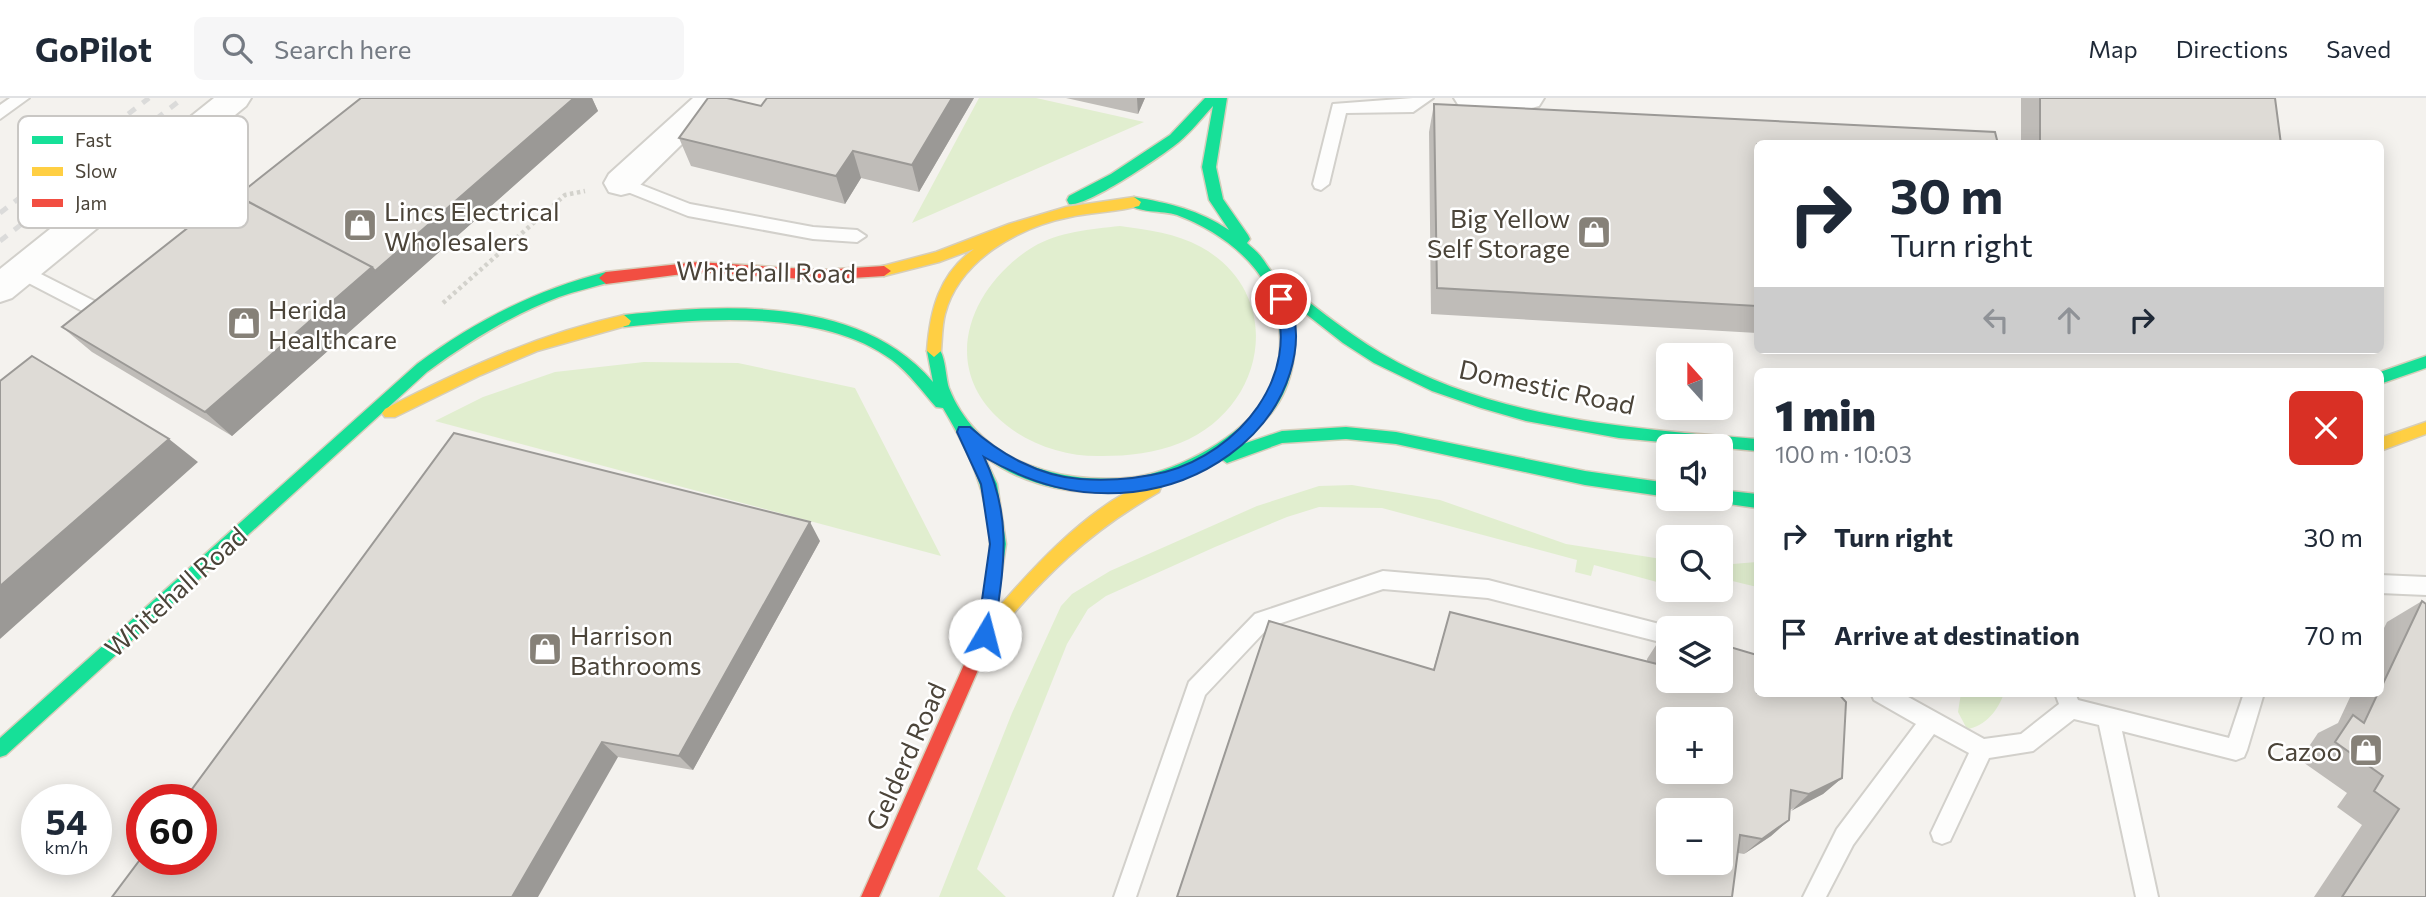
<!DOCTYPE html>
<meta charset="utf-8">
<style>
:root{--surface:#fff;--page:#f6f6f7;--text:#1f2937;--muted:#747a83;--line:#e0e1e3}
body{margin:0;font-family:Commissioner,sans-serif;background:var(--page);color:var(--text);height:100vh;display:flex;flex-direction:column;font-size:26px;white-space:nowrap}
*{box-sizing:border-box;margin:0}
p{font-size:23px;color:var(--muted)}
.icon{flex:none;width:38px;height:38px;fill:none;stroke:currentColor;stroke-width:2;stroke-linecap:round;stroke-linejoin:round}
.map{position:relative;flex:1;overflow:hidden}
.panel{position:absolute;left:1754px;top:270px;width:630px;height:329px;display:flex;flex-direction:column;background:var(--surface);border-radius:10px;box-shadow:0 4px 18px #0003}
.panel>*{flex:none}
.hud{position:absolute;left:1754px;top:42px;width:630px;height:214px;border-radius:10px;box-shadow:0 4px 18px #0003;background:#fff;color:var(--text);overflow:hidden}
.needle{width:46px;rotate:339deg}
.controls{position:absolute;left:1656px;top:245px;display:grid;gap:14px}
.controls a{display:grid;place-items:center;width:77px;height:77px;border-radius:10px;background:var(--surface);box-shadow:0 4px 18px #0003;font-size:35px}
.speed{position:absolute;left:21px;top:686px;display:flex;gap:14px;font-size:35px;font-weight:700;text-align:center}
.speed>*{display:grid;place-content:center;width:91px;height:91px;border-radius:50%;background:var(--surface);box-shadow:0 4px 18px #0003;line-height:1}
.speed small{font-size:18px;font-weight:400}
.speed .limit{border:10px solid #d22;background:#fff;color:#111}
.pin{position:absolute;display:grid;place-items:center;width:60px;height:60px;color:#fff;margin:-30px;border:4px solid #fff;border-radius:50%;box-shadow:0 2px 7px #0007}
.me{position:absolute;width:77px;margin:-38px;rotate:8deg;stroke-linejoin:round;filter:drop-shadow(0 0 5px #0008)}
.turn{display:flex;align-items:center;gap:24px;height:147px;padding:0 21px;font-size:32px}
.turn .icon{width:91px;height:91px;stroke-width:2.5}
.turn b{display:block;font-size:49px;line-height:60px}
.lanes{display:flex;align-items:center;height:66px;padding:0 21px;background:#0003;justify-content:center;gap:35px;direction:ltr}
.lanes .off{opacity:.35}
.round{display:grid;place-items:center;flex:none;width:74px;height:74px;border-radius:10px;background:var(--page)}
.head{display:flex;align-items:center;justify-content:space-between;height:119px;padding:0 21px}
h1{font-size:42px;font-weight:800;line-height:52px}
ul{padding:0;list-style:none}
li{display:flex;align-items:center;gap:21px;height:98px;padding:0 21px}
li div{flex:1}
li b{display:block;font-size:26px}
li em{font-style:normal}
header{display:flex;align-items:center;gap:42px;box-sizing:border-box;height:98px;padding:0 35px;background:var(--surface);border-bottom:2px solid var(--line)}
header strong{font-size:33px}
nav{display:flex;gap:38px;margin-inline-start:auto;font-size:24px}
.search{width:490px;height:63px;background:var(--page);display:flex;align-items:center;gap:18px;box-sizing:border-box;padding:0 24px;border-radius:10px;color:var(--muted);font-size:26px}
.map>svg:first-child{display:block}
</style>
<header>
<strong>GoPilot</strong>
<div class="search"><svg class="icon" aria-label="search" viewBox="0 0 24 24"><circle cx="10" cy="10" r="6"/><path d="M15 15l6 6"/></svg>Search here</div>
<nav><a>Map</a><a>Directions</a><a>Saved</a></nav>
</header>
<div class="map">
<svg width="2426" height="799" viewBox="0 0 2426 799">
<rect width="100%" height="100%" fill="#f4f2ee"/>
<path fill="#e1eecf" d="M 979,0 L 1036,0 L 1144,24 L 912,125 Z
M 1120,128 C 1148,132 1176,135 1201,149 C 1287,197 1266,311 1180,345 C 1155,355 1129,358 1102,358 C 1064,359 1023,345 996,318 C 939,262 974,185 1033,149 C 1058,134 1091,131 1120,128 Z
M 644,264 L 738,265 L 855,290 L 941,458 L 435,323 L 483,299 L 555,274 Z
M 1352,387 L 1440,402 L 1566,446 L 1668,462 L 1668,487 L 1594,467 L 1591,478 L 1575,474 L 1577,462 L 1382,410 L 1319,409 L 1287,419 L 1215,449 L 1106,498 L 1088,511 L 1067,546 L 977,771 L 1006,799 L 939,799 L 1012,615 L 1061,508 L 1072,496 L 1110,473 L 1257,408 L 1319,388 Z
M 1757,464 L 1757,489 L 1720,480 L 1720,467 Z
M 1961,595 L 2004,595 C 1999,611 1985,629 1967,631 L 1958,614 Z"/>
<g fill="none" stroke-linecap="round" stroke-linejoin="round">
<g stroke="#d2d0cb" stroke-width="4">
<path id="lane" d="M 10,0 L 29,0 L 0,21 L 0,7 Z
M 1413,0 L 1433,0 L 1413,14 L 1346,15 L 1329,86 L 1321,92 L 1315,90 L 1313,86 L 1333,6 Z
M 163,52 L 256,96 L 258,100 L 250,106 L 244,104 L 157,62 L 157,54 Z
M 621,79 L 690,106 L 813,129 L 857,132 L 866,138 L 857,144 L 813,141 L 688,118 L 615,89 L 613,85 L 615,81 Z
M 21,166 L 104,208 L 107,213 L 104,218 L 92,218 L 15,178 L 12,173 Z
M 1383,473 L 1488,482 L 1675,530 L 1668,530 L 1668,546 L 1488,500 L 1383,491 L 1269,529 L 1205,597 L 1136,799 L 1114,799 L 1189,584 L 1255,516 Z
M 2380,477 L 2426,479 L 2426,497 L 2380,495 Z
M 1871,595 L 1901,595 L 1984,641 L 2021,636 L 2059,606 L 2055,595 L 2075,595 L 2078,602 L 2229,640 L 2244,595 L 2264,595 L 2247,652 L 2244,659 L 2236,662 L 2122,633 L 2158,799 L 2136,799 L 2099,627 L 2074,621 L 2033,653 L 1989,660 L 1950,743 L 1942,746 L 1934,743 L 1931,735 L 1969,655 L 1934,636 L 1853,747 L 1826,799 L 1803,799 L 1837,731 L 1916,626 L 1874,602 Z"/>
</g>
<g stroke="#d2d0cb" stroke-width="4">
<path id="street" d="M 214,0 L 251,0 L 246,8 L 12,200 L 0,204 L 0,171 Z
M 693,0 L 729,0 L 633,94 L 621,97 L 609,94 L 604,85 L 609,76 Z
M 1454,0 L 1544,0 L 1539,8 L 1501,18 L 1459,8 Z"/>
</g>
<g stroke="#d6cebb" stroke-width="3">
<path id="fast" d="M 1205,0 L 1227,0 L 1216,69 L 1223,101 L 1248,137 L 1250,141 L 1247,145 C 1252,150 1258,154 1262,160 C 1266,165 1270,173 1275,177 C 1309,204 1344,233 1381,255 C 1492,321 1632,331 1757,341 L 1757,353 L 1619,340 L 1526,323 L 1481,310 L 1432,293 L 1374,265 L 1343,245 L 1287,201 C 1301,234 1296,280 1275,310 C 1265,325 1250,336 1237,348 L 1282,333 L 1346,329 L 1396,334 L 1585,373 L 1668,385 L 1668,399 L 1585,387 L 1396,346 L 1346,341 L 1282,345 L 1227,365 L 1220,360 C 1151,403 1051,409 984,358 L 997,386 L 1006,446 L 992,540 L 990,545 L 984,548 L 978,545 L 976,540 C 980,514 991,470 990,444 C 988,393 968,352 943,310 L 936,309 C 922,293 909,275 892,262 C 823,211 704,220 624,229 L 617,223 L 624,217 C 726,206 860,198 933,284 L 927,253 L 934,247 C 946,251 945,278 949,290 C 961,321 986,348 1017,362 C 1053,379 1096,384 1136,379 C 1180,372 1241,339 1265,301 C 1285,269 1285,221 1267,189 C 1249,155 1212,130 1177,117 C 1163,112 1136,116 1127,104 L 1134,99 C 1169,105 1199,112 1229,132 L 1209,102 L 1202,69 L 1213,8 C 1202,20 1191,34 1179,44 C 1163,57 1086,110 1069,106 L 1067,102 L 1069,98 L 1111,76 L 1170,37 Z
M 606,174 L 611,176 L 613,180 L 611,184 C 594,189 576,193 559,199 C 511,217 468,244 427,274 L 6,657 L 0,659 L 0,640 L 417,266 C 475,223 535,192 606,174 Z
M 2426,258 L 2426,270 L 2380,286 L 2380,274 Z
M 1720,392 L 1757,396 L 1757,410 L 1714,404 L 1713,401 L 1720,401 Z"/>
</g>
<g stroke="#d6cebb" stroke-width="3">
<path id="slow" d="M 1134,99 L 1141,104 L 1139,108 C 1117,114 1092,114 1070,119 C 1019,129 959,162 945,216 C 942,227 942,241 941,253 L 934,259 L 927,253 C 930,212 939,176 974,151 L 939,164 L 884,178 L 877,173 L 879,169 L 936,154 L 1009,126 L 1066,109 Z
M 624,217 L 631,223 L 629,227 L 537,253 L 481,277 L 395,319 L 385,319 L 382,315 L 385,311 C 462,271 539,236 624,217 Z
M 2426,324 L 2426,336 L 2380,353 L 2380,340 Z
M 1153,382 L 1159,384 L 1161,389 L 1159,394 C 1087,435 1043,479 991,542 L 985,545 L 979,542 L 977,537 L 979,532 C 1023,480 1087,406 1153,382 Z"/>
</g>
<g stroke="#d6cebb" stroke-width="3">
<path id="jam" d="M 698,164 L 820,172 L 884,168 L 891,173 L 884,178 L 820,182 L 698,174 L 606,186 L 599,180 L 606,174 Z
M 984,532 L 990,535 L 992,540 L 879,799 L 861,799 L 978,535 Z"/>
</g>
<path stroke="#d3d2cc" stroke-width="4.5" stroke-dasharray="3.5 3.5" stroke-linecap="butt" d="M 443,205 L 565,97 L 585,93"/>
<use href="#lane" fill="#fdfdfc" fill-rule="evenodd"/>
<use href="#street" fill="#fdfdfc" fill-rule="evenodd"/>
<use href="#fast" fill="#16e098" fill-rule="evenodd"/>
<use href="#slow" fill="#ffcf43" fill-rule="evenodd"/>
<use href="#jam" fill="#f24e42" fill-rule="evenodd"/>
<path stroke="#dbdbda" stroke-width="5" stroke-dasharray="9 9" stroke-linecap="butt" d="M 0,115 L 149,0
M 0,143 L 183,0"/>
</g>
<path fill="#bfbcb8" d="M 361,0 L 592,0 L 598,13 L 232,338 L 92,254 L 62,229 L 237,98 Z
M 974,0 L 919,94 L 861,80 L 845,106 L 691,68 L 679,40 L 761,8 Z
M 1066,0 L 1145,0 L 1138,16 Z
M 2021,0 L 2275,0 L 2281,46 L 2021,46 Z
M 1434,6 L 1757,46 L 1757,235 L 1431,216 L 1429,34 Z
M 820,443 L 693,672 L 618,659 L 112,799 Z
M 2422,503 L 2426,799 L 2314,799 L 2362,727 L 2337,709 L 2347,695 L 2300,662 L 2318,635 L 2338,625 L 2352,595 L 2380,595 L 2380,538 L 2387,524 Z
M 1450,514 L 1647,563 L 1647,561 L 1660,541 L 1842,680 L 1823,696 L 1790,712 L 1789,722 L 1771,738 L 1744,756 L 1738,755 L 1433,572 Z"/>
<path fill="#9b9996" d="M 574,0 L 592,0 L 598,13 L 232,338 L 205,314 L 372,169 Z
M 952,0 L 974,0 L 919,94 L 912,67 Z
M 1137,0 L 1145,0 L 1138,16 Z
M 853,53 L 861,80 L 845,106 L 836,78 Z
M 169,341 L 198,364 L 0,541 L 0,488 Z
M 810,424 L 820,443 L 693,672 L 679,658 Z
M 602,644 L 618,659 L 538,799 L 512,799 Z
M 1842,680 L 1823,696 L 1791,713 L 1809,696 Z
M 1789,722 L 1771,738 L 1744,756 L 1762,741 Z"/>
<path fill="#dedbd6" stroke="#9b9996" stroke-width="2" fill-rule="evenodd" d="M 361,0 L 574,0 L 375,173 L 372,169 L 237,98 Z
M 708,0 L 727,0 L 761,8 L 767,0 L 952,0 L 912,67 L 853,53 L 836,78 L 679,40 Z
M 2040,0 L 2275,0 L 2281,46 L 2040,46 Z
M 1434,6 L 1995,34 L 1998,46 L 1757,46 L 1757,208 L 1437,190 Z
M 232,95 L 372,169 L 205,314 L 62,229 Z
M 32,258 L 169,341 L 0,488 L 0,283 Z
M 454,335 L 810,424 L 679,658 L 602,644 L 512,799 L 112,799 L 142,759 L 142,761 L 201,761 L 201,702 L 184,702 Z
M 2422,503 L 2426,506 L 2426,799 L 2342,799 L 2399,711 L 2374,693 L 2383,678 L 2335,644 L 2353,617 L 2364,625 L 2378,595 L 2380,595 L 2380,592 Z
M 1450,514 L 1657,566 L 1660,541 L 1668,539 L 1668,583 L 1720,583 L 1720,546 L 1757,557 L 1757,595 L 1838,595 L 1846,604 L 1842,680 L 1809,696 L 1791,692 L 1789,722 L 1762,741 L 1740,737 L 1732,799 L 1177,799 L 1269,523 L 1434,572 ZM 1668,621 L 1720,621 L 1720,674 L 1668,674 ZM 1668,712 L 1720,712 L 1720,765 L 1668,765 Z"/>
<path fill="#1a73e8" stroke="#114b97" stroke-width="2" d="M 1281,195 L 1286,197 C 1299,221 1298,249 1290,275 C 1269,342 1202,386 1133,394 C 1077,400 1032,386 984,359 C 1014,423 1003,470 994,537 L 991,542 L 979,542 L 977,537 L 990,446 L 981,386 L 957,334 L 959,329 L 970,329 C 1000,356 1039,378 1080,381 C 1108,383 1137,381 1165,374 C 1239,354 1302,278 1274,201 Z"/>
<defs>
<g id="shop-square" transform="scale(1.75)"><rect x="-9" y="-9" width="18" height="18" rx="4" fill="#868178" stroke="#fff"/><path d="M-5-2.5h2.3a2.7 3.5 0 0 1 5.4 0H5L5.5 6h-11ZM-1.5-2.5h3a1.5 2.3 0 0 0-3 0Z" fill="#fff"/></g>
</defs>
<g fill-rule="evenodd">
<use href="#shop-square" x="360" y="127"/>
<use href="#shop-square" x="1594" y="134"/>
<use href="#shop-square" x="244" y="225"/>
<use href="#shop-square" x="545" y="551"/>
<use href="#shop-square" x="2366" y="652"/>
</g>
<g text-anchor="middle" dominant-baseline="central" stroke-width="5" stroke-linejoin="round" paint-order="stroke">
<g font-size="26" fill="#4b4439" stroke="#fff" text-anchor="start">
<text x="384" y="112">Lincs Electrical<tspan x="384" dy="30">Wholesalers</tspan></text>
<text x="1570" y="119" text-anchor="end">Big Yellow<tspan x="1570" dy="30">Self Storage</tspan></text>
<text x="268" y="210">Herida<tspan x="268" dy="30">Healthcare</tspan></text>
<text x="570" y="536">Harrison<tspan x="570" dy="30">Bathrooms</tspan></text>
<text x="2342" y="652" text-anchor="end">Cazoo</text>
</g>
<g font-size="26" fill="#4b4439" stroke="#fff">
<text transform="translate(766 173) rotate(1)">Whitehall Road</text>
<text transform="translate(1547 288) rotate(12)">Domestic Road</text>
<text transform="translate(175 493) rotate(-42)">Whitehall Road</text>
<text transform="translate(905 658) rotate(-66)">Gelderd Road</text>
</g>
</g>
<rect x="18" y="18" width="230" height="112" rx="10" fill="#fff" stroke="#c9c7c4" stroke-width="2"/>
<rect x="32" y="38" width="31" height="8" fill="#16e098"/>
<rect x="32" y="69" width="31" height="9" fill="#ffcf43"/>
<rect x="32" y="101" width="31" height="8" fill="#f24e42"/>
<g font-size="19" fill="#4b4439">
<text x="75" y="49">Fast</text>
<text x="75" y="80">Slow</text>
<text x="75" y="112">Jam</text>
</g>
</svg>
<div class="controls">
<a><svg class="needle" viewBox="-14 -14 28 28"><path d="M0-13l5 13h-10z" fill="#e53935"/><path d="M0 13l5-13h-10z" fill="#747a83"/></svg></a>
<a><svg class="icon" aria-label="sound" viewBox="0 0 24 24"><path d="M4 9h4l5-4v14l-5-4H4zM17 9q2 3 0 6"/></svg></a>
<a><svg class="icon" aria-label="search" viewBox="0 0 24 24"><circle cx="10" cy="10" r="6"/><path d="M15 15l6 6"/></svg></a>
<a><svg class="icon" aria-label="layers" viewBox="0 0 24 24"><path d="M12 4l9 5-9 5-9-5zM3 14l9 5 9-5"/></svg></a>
<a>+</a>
<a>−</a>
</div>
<div class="speed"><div>54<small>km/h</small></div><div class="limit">60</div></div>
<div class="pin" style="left:1281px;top:201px;background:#d93025"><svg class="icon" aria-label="arrive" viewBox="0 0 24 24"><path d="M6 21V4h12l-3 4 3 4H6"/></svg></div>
<svg class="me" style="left:985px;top:537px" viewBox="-20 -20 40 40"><circle r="19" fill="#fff"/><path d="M0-13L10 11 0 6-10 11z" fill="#1a73e8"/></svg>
<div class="hud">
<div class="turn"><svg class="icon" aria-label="right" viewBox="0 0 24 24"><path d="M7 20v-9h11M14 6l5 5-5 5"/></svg><div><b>30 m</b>Turn right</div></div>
<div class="lanes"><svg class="icon off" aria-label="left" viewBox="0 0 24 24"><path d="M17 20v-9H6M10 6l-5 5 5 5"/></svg><svg class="icon off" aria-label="ahead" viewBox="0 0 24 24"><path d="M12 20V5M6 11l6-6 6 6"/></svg><svg class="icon" aria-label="right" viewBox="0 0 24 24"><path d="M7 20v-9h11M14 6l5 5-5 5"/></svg></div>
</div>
<section class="panel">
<div class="head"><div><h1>1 min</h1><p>100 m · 10:03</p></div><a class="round" style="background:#d93025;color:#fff"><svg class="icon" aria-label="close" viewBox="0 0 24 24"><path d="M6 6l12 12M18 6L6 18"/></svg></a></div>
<ul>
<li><svg class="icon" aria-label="right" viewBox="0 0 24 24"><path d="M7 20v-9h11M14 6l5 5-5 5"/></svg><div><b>Turn right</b></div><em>30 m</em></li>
<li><svg class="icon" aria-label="arrive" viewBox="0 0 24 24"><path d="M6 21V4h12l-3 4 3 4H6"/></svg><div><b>Arrive at destination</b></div><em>70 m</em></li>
</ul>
</section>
</div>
